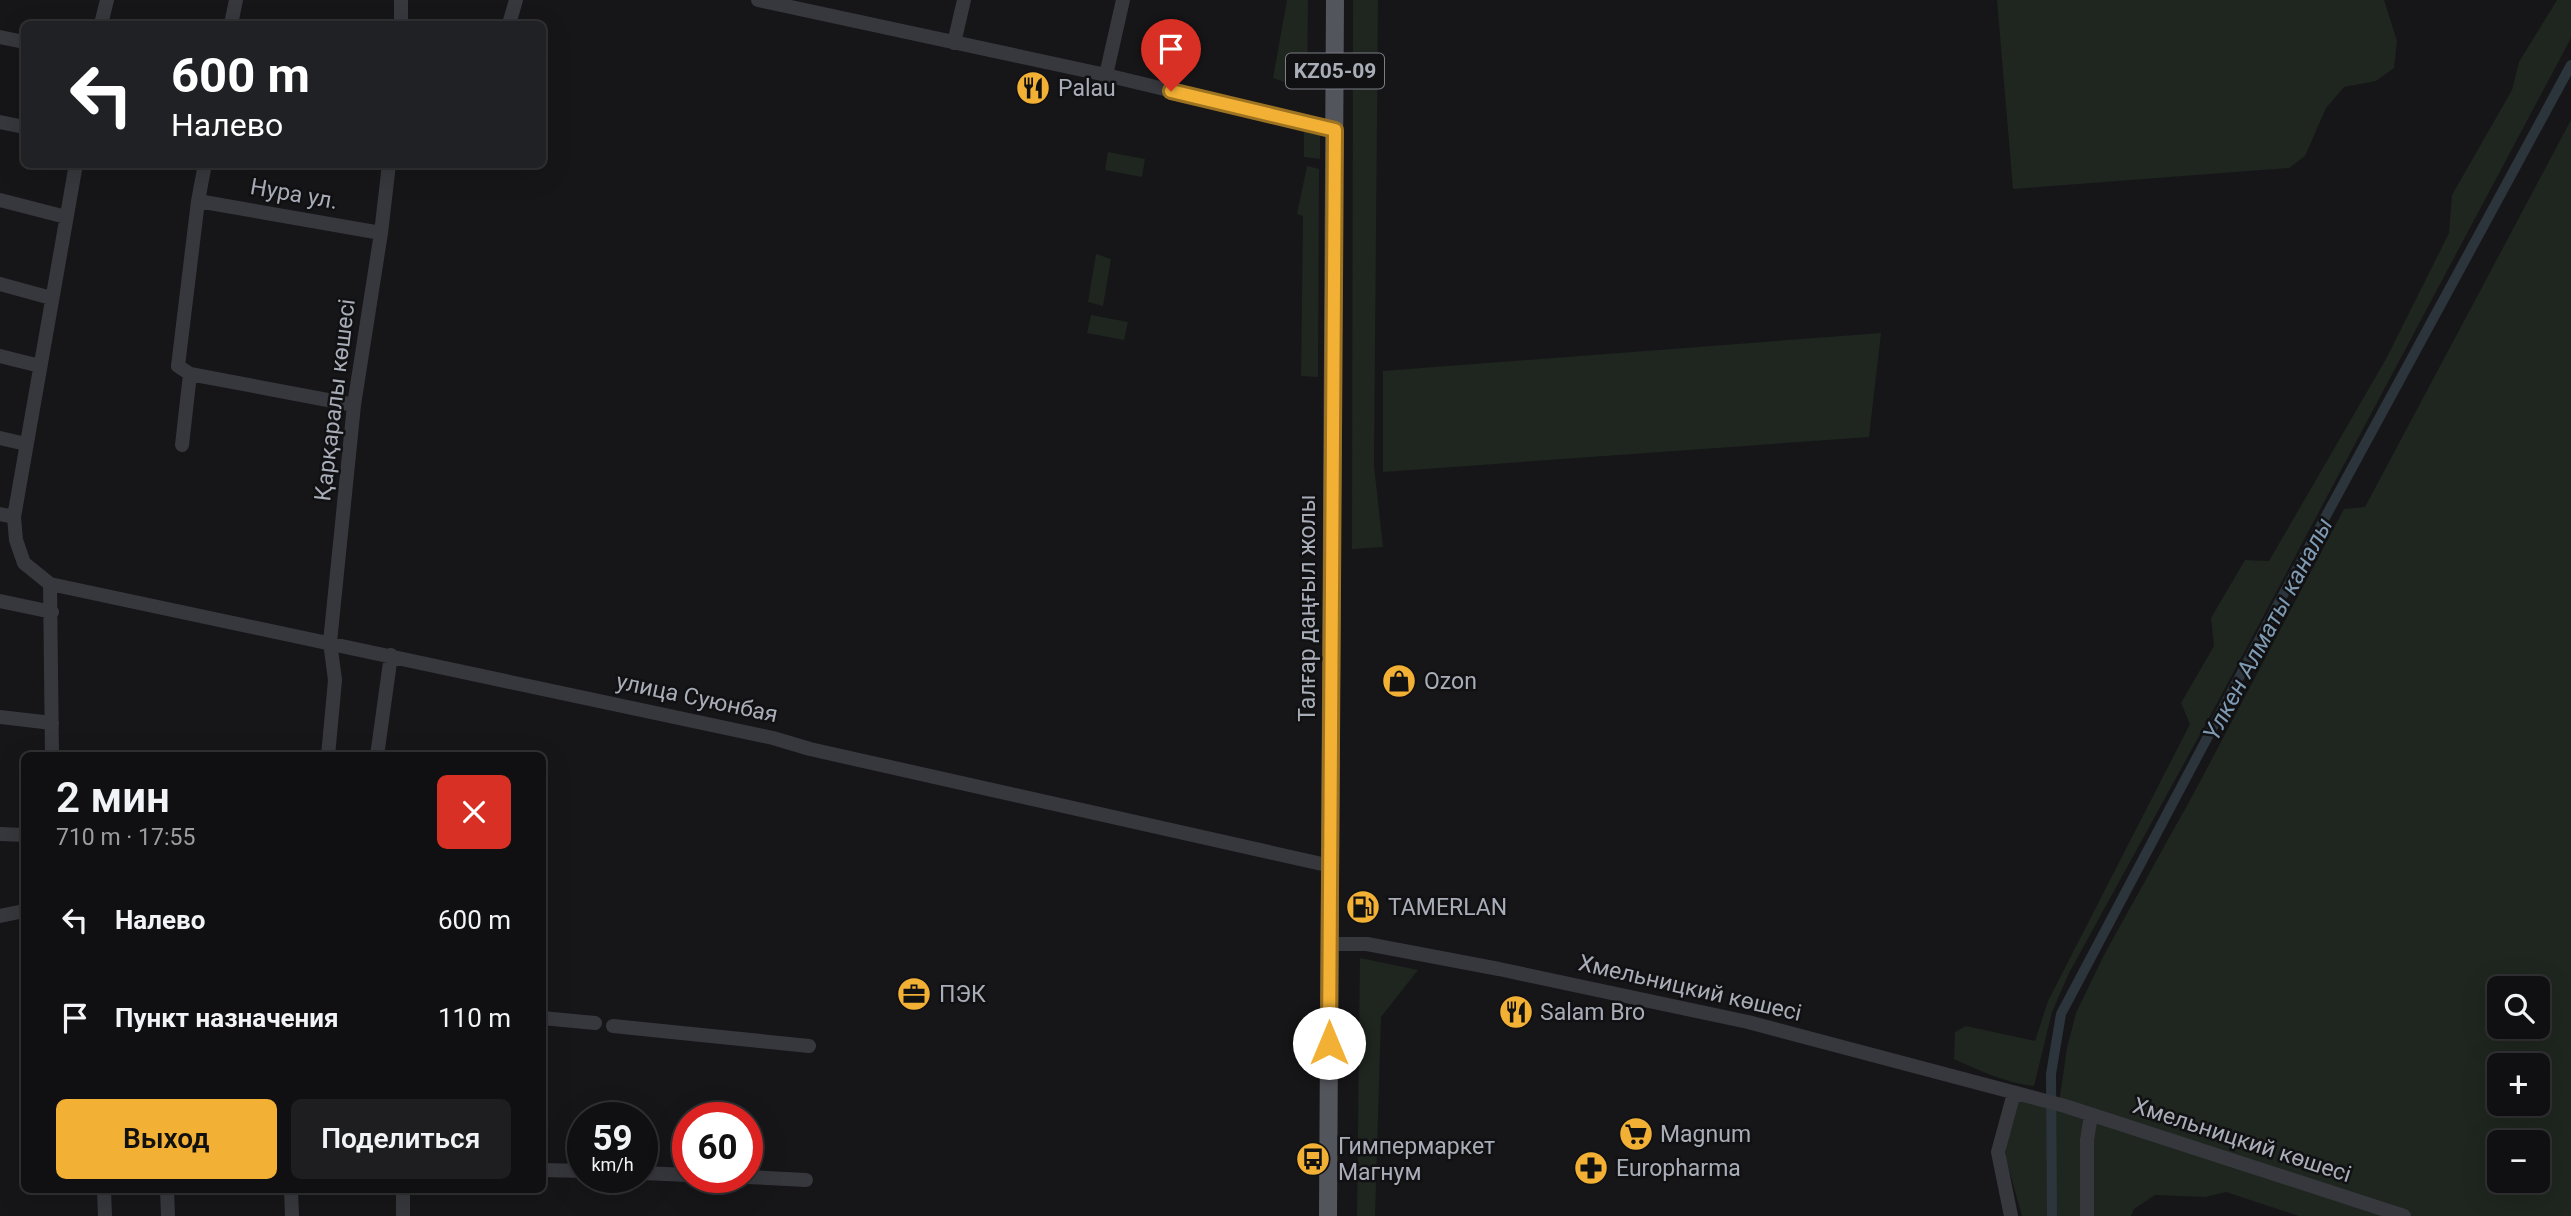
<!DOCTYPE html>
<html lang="ru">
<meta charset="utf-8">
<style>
:root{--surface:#101012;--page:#1e1e20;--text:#f1f3f6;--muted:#9c9d9f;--line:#303032;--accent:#f2b134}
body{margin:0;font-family:Roboto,sans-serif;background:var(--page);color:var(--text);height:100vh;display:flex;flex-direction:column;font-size:26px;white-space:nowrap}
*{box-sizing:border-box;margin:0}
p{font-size:23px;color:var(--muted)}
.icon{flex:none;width:38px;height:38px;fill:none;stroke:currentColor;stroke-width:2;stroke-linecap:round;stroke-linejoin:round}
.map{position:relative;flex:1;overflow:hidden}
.side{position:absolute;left:21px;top:752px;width:525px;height:441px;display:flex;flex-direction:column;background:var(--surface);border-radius:10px;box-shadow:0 7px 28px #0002,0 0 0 2px var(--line)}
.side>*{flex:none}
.hud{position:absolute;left:21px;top:21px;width:525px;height:147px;border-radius:10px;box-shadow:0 7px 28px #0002,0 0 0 2px var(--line);background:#202124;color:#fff;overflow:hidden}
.fabs{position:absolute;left:2487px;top:976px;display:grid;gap:14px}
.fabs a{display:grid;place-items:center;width:63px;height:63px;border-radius:10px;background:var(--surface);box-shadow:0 7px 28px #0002,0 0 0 2px var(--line);font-size:35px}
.speed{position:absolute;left:567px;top:1102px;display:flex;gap:14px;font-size:35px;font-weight:700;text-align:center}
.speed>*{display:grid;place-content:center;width:91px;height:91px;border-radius:50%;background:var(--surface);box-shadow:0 7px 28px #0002,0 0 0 2px var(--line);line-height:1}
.speed small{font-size:18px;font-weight:400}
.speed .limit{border:10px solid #d22;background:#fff;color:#111}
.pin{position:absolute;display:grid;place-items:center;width:60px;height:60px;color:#fff;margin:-72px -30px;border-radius:50% 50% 50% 0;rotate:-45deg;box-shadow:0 0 7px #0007}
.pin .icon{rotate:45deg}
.me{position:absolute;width:77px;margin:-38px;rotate:0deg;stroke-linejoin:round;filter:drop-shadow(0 0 5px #0008)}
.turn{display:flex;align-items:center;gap:24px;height:147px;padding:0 35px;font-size:32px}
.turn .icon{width:91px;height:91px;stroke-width:2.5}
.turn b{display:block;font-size:49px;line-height:60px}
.round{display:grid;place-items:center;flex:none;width:74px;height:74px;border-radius:10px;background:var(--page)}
.head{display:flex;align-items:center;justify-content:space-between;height:119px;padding:0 35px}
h1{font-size:42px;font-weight:600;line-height:52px}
.primary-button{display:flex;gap:14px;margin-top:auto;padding:14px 35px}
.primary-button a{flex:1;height:80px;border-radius:10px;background:var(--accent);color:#111;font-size:28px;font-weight:600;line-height:80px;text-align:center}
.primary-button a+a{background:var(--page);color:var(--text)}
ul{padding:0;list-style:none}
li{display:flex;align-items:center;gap:21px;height:98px;padding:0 35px}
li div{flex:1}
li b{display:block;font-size:26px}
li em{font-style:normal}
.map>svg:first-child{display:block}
</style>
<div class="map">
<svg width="2571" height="1216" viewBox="0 0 2571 1216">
<rect width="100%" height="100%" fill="#161618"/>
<path fill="#1e261f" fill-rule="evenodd" d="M 1287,0 L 1308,0 L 1307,90 L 1273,78 Z
M 1353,0 L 1378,0 L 1374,466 L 1383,547 L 1352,549 Z
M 1997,0 L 2384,0 L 2397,41 L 2394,68 L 2376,81 L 2344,87 L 2326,108 L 2305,156 L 2289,168 L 2013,189 Z
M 2557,0 L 2571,0 L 2571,38 L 2215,707 L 2069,973 L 2052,1012 L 2034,1086 C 2006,1083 1980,1071 1954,1059 L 1955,1032 L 1966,1026 L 2035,1041 L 2048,1001 L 2190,724 L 2181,703 L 2214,646 L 2211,618 L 2245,560 L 2269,561 L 2386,359 L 2449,233 L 2452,195 L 2512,90 L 2519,62 Z
M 2571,120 L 2571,1216 L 2299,1216 L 2226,1192 L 2205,1197 L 2155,1195 L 2134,1209 L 2131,1216 L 2022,1216 L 2006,1159 L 2005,1137 L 2018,1099 L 2058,1110 L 2067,1048 L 2076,1013 L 2105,953 L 2195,791 L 2344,509 L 2365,507 ZM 2499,989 L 2538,989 L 2538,1027 L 2499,1027 ZM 2499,1066 L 2538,1066 L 2538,1104 L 2499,1104 ZM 2499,1143 L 2538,1143 L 2538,1181 L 2499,1181 Z
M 1304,122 L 1320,126 L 1320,159 L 1304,157 Z
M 1108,152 L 1145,159 L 1142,177 L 1105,170 Z
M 1307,166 L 1319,169 L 1318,377 L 1301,376 L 1303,216 L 1297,214 Z
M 1096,254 L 1111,259 L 1103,306 L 1088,302 Z
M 1091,315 L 1128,322 L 1124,340 L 1087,333 Z
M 1881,333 L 1869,437 L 1383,472 L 1383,371 Z
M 1360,958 L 1418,970 L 1381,1017 L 1375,1216 L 1357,1216 Z"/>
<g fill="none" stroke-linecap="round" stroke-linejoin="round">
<path stroke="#2c353c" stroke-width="10" d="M 2052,1216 L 2051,1074 L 2061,1014 L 2277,606 L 2571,65"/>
<path stroke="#37383d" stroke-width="14" d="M 758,0 L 1106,75 L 1335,130
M 101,24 L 107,0
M 231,24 L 236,0
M 401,24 L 401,0
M 509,24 L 516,0
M 0,37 L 24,42
M 954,43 L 964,0
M 1106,75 L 1123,0
M 0,122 L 24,127
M 0,200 L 66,217
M 198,201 L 381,233
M 0,284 L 51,298
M 0,356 L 40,366
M 190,374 L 354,405
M 0,438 L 26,444
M 182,445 L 190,374 L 178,366 L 198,201 L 205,164
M 0,514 L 14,517
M 50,584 L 773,738 L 810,749 L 1331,866
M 50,584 L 24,563 L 16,540 L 14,517 L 76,164
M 50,584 L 52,756
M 0,601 L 52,612
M 0,717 L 52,723
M 328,756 L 335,680 L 330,642 L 354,405 L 381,233 L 389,164
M 377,756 L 391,655
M 0,834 L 24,835
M 0,916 L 24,911
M 1330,944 L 1367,944 L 1499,969 L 1748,1022 L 2065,1106 L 2404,1216
M 542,1018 L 595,1023
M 613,1026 L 809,1046
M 542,1170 L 583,1171
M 642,1173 L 688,1175
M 747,1177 L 806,1180
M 104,1190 L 105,1216
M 167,1190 L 168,1216
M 291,1190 L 292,1216
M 403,1216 L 403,1190
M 2011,1216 L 1998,1152 L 2014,1093
M 2087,1216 L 2087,1140 L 2091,1115"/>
<path stroke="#53555c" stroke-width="18" d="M 1328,1216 L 1335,0"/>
</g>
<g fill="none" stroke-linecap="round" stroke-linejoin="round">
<g stroke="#9d7322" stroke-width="18">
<path id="route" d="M 1171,91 L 1335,130 L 1329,1043"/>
</g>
<use href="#route" stroke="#f2b134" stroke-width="12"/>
</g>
<defs>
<g id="restaurant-disc" transform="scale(1.75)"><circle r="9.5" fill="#f2b134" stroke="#111113"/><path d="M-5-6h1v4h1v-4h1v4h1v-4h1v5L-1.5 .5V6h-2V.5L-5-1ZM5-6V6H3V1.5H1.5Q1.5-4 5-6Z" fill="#111"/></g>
<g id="shop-disc" transform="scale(1.75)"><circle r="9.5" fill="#f2b134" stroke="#111113"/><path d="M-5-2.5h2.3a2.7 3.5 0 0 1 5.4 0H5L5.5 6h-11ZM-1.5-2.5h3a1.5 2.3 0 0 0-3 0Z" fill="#111"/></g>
<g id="fuel-disc" transform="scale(1.75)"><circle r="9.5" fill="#f2b134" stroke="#111113"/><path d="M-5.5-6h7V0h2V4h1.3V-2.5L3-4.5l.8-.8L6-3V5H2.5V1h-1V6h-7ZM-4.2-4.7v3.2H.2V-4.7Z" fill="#111"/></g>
<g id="office-disc" transform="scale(1.75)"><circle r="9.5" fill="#f2b134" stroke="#111113"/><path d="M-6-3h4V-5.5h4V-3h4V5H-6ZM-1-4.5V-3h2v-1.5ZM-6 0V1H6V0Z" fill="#111"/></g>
<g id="supermarket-disc" transform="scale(1.75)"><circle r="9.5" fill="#f2b134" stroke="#111113"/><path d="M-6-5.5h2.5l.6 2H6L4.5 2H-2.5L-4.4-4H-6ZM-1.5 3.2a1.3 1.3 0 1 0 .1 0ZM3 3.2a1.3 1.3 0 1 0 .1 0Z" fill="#111"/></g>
<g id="bus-disc" transform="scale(1.75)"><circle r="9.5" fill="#f2b134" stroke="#111113"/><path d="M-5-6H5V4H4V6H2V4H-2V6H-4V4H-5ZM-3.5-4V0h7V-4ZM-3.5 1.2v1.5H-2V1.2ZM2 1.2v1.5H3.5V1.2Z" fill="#111"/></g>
<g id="pharmacy-disc" transform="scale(1.75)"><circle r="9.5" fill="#f2b134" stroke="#111113"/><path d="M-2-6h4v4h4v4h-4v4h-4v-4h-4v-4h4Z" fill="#111"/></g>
</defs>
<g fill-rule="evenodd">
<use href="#restaurant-disc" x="1033" y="88"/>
<use href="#shop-disc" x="1399" y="681"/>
<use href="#fuel-disc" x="1363" y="907"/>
<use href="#office-disc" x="914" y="994"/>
<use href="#restaurant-disc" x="1516" y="1012"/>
<use href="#supermarket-disc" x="1636" y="1134"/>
<use href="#bus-disc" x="1313" y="1159"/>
<use href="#pharmacy-disc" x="1591" y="1168"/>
</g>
<g text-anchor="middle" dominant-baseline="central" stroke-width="5" stroke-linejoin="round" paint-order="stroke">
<rect fill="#111113" stroke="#7b7e86" stroke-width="2" x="1286" y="53.5" width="98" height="35" rx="5"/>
<g font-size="21" font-weight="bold" fill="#a8adb8">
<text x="1335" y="71">KZ05-09</text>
</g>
<g font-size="23" fill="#a8adb8" stroke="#111113" text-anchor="start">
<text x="1058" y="88">Palau</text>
<text x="1424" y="681">Ozon</text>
<text x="1388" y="907">TAMERLAN</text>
<text x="939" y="994">ПЭК</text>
<text x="1540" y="1012">Salam Bro</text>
<text x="1660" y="1134">Magnum</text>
<text x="1338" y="1146">Гимпермаркет<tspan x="1338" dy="26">Магнум</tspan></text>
<text x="1616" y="1168">Europharma</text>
</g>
<g font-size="23" fill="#a8adb8" stroke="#111113">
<text transform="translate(294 194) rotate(10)">Нура ул.</text>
<text transform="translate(335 400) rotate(-83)">Қарқаралы көшесі</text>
<text transform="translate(1307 608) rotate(-90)">Талғар даңғыл жолы</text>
<text transform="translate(697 698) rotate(12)">улица Суюнбая</text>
<text transform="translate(1690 988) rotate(13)">Хмельницкий көшесі</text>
<text transform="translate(2242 1140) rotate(18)">Хмельницкий көшесі</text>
</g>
<g font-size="24" font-style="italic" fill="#7f9bb3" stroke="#111113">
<text transform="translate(2268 629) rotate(-62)">Үлкен Алматы каналы</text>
</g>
</g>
</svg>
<div class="fabs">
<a><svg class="icon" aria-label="search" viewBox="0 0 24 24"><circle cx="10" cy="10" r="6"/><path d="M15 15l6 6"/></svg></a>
<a>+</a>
<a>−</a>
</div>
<div class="speed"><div>59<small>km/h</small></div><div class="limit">60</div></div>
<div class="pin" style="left:1171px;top:91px;background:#d93025"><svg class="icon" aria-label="arrive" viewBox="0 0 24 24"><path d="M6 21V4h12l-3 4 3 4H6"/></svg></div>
<svg class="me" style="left:1329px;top:1043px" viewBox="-20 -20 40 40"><circle r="19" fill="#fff"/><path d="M0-13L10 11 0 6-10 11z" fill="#f2b134"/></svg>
<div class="hud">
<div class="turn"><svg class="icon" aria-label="left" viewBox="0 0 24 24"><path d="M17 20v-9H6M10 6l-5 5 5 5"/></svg><div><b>600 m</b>Налево</div></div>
</div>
<section class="side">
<div class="head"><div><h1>2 мин</h1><p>710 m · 17:55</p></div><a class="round" style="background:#d93025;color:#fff"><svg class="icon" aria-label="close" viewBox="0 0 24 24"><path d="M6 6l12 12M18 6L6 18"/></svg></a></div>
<ul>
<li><svg class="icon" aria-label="left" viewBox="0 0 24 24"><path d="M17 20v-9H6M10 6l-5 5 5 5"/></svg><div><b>Налево</b></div><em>600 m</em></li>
<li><svg class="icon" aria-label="arrive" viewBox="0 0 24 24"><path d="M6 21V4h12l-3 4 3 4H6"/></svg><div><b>Пункт назначения</b></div><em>110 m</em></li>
</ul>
<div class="primary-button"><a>Выход</a><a>Поделиться</a></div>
</section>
</div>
